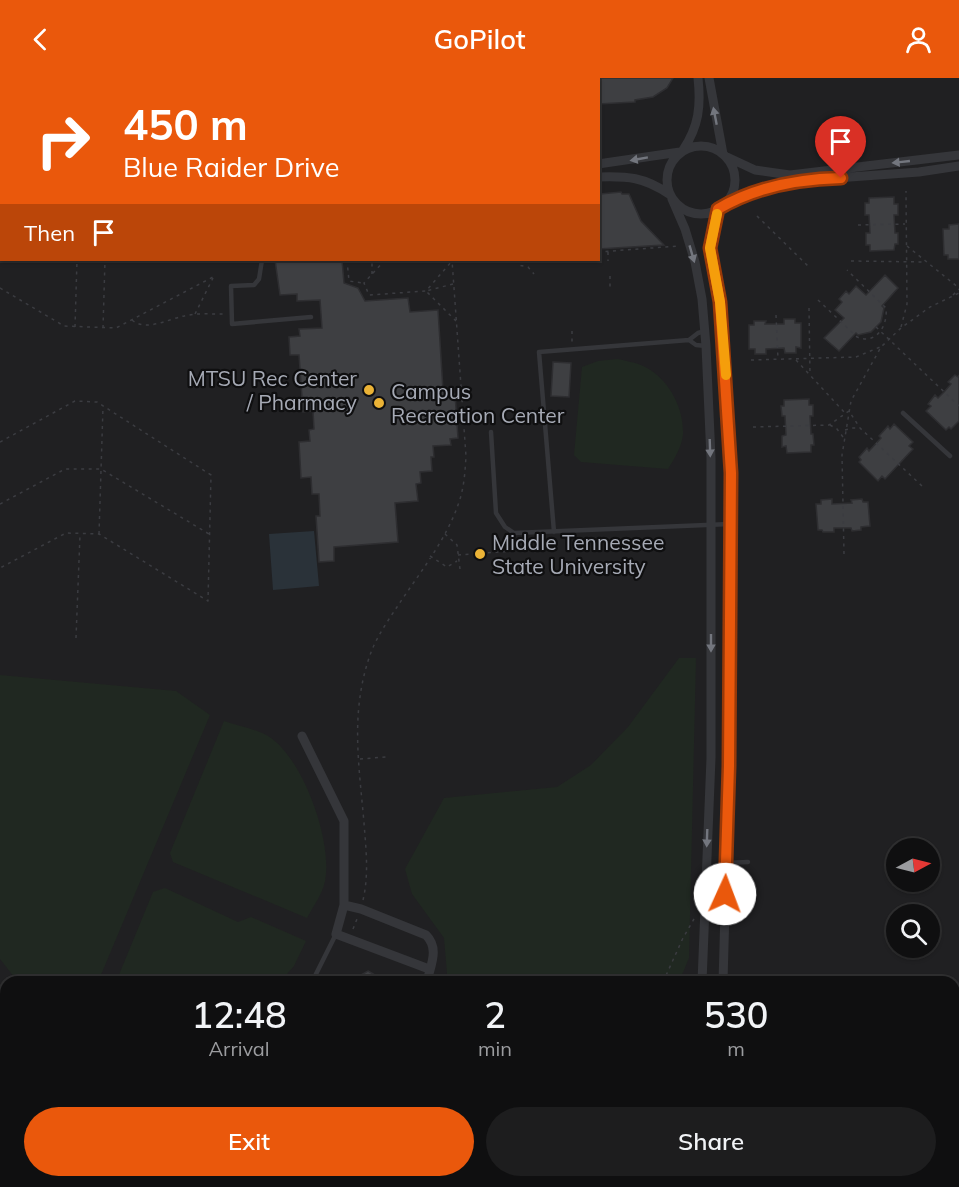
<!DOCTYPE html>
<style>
:root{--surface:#0f0f10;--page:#1d1d1e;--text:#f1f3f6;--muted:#9b9c9f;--line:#2f2f30;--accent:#ea580c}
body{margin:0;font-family:Mulish,sans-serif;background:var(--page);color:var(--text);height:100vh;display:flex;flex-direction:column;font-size:22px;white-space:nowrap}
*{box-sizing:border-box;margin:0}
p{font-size:20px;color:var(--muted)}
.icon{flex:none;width:33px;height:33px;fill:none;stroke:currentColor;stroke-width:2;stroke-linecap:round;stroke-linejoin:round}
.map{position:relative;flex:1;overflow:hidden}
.details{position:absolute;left:0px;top:898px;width:960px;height:212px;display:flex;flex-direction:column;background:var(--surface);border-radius:18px 18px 0 0;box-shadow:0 2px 4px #0004,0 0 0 2px var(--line)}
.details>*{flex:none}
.guide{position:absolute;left:0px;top:0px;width:600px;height:183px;box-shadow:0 2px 4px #0004,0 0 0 2px var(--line);background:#ea580c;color:#fff;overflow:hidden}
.needle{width:39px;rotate:83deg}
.buttons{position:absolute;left:886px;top:760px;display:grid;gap:12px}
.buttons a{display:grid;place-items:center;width:54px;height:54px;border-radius:50%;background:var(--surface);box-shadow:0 2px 4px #0004,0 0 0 2px var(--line);font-size:30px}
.pin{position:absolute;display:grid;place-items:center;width:51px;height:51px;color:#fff;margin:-62px -26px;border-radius:50% 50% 50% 0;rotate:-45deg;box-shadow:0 0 6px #0007}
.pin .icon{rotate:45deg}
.me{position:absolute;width:66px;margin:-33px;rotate:2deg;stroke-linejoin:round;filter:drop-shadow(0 0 4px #0008)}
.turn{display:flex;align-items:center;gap:21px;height:126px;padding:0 24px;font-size:27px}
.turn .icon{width:78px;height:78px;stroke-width:2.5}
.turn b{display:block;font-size:42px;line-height:51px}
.then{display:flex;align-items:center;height:57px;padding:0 24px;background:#0003;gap:12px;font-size:22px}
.eta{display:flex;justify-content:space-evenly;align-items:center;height:102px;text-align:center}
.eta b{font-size:36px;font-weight:600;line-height:42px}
.action{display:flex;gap:12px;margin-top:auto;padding:12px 24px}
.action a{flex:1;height:69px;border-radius:36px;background:var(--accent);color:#fff;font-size:24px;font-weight:600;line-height:69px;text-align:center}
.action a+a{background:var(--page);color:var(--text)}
header{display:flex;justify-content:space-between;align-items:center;height:78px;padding:0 24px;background:var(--accent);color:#fff;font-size:27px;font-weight:600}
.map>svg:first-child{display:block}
</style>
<header><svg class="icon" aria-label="back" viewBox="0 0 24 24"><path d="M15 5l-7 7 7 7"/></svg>GoPilot<svg class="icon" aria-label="person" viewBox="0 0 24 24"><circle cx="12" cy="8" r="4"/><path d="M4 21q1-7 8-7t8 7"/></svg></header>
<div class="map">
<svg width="959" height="1109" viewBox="0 0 959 1109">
<rect width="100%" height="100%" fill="#141415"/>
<path fill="#202022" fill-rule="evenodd" d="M 0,0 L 959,0 L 959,1109 L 0,1109 ZM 2,2 L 598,2 L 598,182 L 2,182 ZM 897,771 L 930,771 L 930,804 L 897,804 ZM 897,837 L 930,837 L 930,870 L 897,870 ZM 6,904 L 954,904 L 954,1104 L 6,1104 Z"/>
<path fill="#202821" d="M 618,281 C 625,283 634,284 641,287 C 667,298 684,328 683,356 C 682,369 674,381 668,391 L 581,384 L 574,377 L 582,289 L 598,283 Z
M 679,580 L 696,580 L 689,880 L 679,904 L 444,904 L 447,895 L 444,860 L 412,816 L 405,791 L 444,720 L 557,709 L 591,687 L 628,649 Z
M 0,597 L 176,613 L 210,637 L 98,904 L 18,904 L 0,881 Z
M 224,643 C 238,648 256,651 268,658 C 303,679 333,764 325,803 C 323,815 313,829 307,840 L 173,784 L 170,775 Z
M 165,810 L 238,844 L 251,839 L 306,863 L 294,888 L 280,904 L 116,904 L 153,814 Z"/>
<path fill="#2a3239" d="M 314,453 L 319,508 L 273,512 L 269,456 Z
M 517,1104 L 667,1104 L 669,1109 L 519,1109 Z"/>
<path fill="#3e3f42" stroke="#2e2e31" stroke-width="1.5" d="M 598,0 L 673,0 L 667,10 L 653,19 L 635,22 L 635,24 L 598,26 Z
M 621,114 L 622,116 L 629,116 L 641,143 L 664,167 L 598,171 L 598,118 L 600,116 Z
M 894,119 L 894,126 L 898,126 L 898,137 L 894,137 L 895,155 L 898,155 L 898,166 L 895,166 L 894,172 L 870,173 L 870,167 L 866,167 L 866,155 L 870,155 L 869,137 L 865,137 L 865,125 L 869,125 L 869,120 Z
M 959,146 L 959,181 L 948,181 L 948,177 L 944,177 L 943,151 L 949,151 L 949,147 Z
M 275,182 L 342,182 L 344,205 L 358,210 L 365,223 L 408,220 L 410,234 L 438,232 L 443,312 L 448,311 L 449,316 L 455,316 L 458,360 L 450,361 L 451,367 L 433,368 L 434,379 L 431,379 L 432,393 L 420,394 L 421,405 L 416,406 L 418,423 L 395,425 L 398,464 L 334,469 L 334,483 L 319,484 L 316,438 L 320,438 L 319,416 L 312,416 L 311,399 L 301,400 L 299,364 L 310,363 L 309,352 L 314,351 L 313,333 L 303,334 L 299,277 L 290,277 L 289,259 L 300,258 L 299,251 L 322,250 L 320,222 L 297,223 L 297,216 L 280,217 Z
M 885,197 L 898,210 L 882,228 L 884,230 L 881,244 L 871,254 L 858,257 L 856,255 L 839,273 L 824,260 L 844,240 L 835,232 L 842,224 L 839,221 L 846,213 L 849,216 L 856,208 L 866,217 Z
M 784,241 L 795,241 L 795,245 L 801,245 L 801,270 L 796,269 L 796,275 L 785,275 L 784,270 L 766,271 L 766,276 L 755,276 L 755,271 L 749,271 L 749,247 L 754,247 L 754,243 L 766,243 L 765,246 L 784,246 Z
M 553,284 L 571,285 L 569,319 L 551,318 Z
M 955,297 L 958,299 L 959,297 L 959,343 L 951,351 L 949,349 L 946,352 L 926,333 L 931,328 L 928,326 L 935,317 L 938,320 L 944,314 L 951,306 L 948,304 Z
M 809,321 L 809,327 L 813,327 L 813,338 L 810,338 L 811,356 L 813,356 L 814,367 L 811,367 L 811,374 L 787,375 L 786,368 L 782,369 L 782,358 L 786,357 L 785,338 L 782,338 L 781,328 L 784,328 L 784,322 Z
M 894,346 L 913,364 L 909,368 L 913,371 L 885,401 L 882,398 L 878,403 L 859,384 L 861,382 L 859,379 L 867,370 L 869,373 L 881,360 L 879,358 L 888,348 L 890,351 Z
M 832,421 L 832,426 L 852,425 L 851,422 L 862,421 L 863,424 L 868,424 L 870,448 L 861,449 L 861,452 L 852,453 L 851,450 L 834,450 L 834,454 L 823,454 L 822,452 L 818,452 L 816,426 L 821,426 L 821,422 Z
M 368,893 L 387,904 L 357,904 L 359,898 Z"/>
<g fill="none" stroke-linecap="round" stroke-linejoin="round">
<path stroke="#3b3c41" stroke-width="1.5" stroke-dasharray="3 4.5" stroke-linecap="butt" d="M 374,0 L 374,2
M 443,0 L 443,2
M 0,87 L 2,88
M 757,138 L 810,190
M 858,147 L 905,146
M 907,168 L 959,210
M 598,174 L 679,168
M 608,174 L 608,183
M 347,182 L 349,203 L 363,205
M 385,182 L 364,205 L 369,217 L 426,213 L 452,183 L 474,182
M 518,182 L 518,187 L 528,189 L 534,196
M 566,182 L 566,186
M 851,183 L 926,184
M 372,196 L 372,182
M 610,198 L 610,211
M 453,206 L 426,213 L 456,243
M 0,210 L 64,248 L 116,250 L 213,199
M 953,217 L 959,211
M 818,222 L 857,259 C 876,267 888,248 886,230 L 847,192
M 809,230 L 810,297
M 195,236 L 213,200
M 776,237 L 778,281
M 132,242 C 146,254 168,241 184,238 C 196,235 210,236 223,236
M 75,249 L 77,182
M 876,249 L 959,328
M 901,249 L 907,226 L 906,113
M 103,250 L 105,182
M 572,253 L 572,264
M 751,282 L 856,279 L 880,269
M 796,282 L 844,334
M 830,347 L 837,351 L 843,359
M 753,349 L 829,347 L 849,333 L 860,350 L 922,408
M 845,352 L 852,350 L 860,350
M 0,364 L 75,323 L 97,324 L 211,397 L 208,523 L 99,456 L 66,455 L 0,490
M 0,426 L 65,391 L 101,391 L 209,456
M 99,456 L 103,329
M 445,456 L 457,467 L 460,491
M 844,476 L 842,377 L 851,323 L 881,269 L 901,250 L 930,229 L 959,215
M 458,477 L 513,473 L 517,470
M 430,478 L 447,489 L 457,483
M 76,560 L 80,457
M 360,681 L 386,679
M 363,822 C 369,797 366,771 364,745 C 359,686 350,635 370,577 C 376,560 387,544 397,529 C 418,497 445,464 458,427 C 464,411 465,395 466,378 L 452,182
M 353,851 L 357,841
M 663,904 L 683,860 L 694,841
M 678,1104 L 680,1109"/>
<path stroke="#35363a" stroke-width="4.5" d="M 262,182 L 259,201 L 254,207 L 231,208 L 232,246 L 311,239
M 705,253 L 698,255 L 689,262 L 696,267 L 706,268
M 903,335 L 950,378
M 491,354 L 496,435 L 505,449 L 514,455 L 730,446
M 554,454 L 539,274 L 689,262
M 726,785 L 748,784
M 312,904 L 336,856
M 0,915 L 6,923
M 0,965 L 6,957"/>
<path stroke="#35363a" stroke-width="9" d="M 709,0 L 723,76
M 237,2 L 237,0
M 0,13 L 2,13
M667 102a34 34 0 1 1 68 0a34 34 0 1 1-68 0Z
M 683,72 C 699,48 701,28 698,0
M 727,79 L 755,92 L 790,97 L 959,77
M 598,86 L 680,74
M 598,99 C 628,98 644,99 669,116
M 672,121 L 685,151 L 695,184 L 702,221 L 706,268 L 711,380 L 711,680 L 702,904
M 723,128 L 744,118 L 795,103 L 919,94 L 959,88
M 718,131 L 710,170 L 720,224 L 731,395 L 729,688 L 723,904
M 302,658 L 344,743 L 344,827
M 427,904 C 430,888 440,871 426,857 L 361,831 L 344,827 L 336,856 L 429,891
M 0,1045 L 6,1048
M 699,1104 L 699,1109
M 711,1109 L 711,1104"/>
<path stroke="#515259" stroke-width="14" d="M 954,918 L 959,918
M 954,939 L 959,938
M 246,1109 L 260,1104
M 300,1109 L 314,1104"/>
</g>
<defs><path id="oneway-solid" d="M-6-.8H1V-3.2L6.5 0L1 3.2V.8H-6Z" transform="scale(1.5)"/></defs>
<g fill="#73767e">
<use href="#oneway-solid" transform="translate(715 38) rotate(-101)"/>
<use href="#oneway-solid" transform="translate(639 81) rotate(170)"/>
<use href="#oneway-solid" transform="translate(901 84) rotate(174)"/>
<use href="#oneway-solid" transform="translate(692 176) rotate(74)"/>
<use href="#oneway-solid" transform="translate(710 370) rotate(88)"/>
<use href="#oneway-solid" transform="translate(711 565) rotate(90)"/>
<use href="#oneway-solid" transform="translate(707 760) rotate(92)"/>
</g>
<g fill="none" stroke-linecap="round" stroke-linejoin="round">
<g stroke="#983908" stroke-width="15">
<path id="route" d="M 725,816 L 729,688 L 731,395 L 720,224 L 710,170 L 718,131 C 755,109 799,101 841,100"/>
</g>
<use href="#route" stroke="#ea580c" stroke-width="10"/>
<path stroke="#f59e0b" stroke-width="10" d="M 717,136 L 710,170 L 720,224 L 726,297"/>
</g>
<g fill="#ebb336" stroke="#0f0f10" stroke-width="2">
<circle cx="369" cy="312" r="6"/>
<circle cx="379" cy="325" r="6"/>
<circle cx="480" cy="476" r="6"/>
</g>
<g text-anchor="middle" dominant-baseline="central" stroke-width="4.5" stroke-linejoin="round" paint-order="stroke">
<g font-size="21" fill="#a6aab5" stroke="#0f0f10" text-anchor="start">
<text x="357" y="300" text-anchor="end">MTSU Rec Center<tspan x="357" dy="24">/ Pharmacy</tspan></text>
<text x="391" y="313">Campus<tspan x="391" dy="24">Recreation Center</tspan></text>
<text x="492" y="464">Middle Tennessee<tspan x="492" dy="24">State University</tspan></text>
</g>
</g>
</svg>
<div class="buttons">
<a><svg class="needle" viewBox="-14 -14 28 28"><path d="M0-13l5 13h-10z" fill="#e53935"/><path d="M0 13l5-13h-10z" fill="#9b9c9f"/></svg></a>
<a><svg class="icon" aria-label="search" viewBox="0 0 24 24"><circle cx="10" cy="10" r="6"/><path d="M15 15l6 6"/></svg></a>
</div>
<div class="pin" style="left:841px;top:100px;background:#d93025"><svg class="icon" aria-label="arrive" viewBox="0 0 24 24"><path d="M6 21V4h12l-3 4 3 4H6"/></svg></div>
<svg class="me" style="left:725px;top:816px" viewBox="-20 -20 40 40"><circle r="19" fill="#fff"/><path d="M0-13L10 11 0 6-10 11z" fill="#ea580c"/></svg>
<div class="guide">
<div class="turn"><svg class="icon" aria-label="right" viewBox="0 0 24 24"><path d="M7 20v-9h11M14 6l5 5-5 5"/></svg><div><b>450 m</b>Blue Raider Drive</div></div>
<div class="then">Then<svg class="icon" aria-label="arrive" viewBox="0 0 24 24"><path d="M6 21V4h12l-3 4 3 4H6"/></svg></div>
</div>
<section class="details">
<div class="eta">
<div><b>12:48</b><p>Arrival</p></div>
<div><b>2</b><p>min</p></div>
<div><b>530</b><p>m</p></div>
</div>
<div class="action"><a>Exit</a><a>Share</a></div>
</section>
</div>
